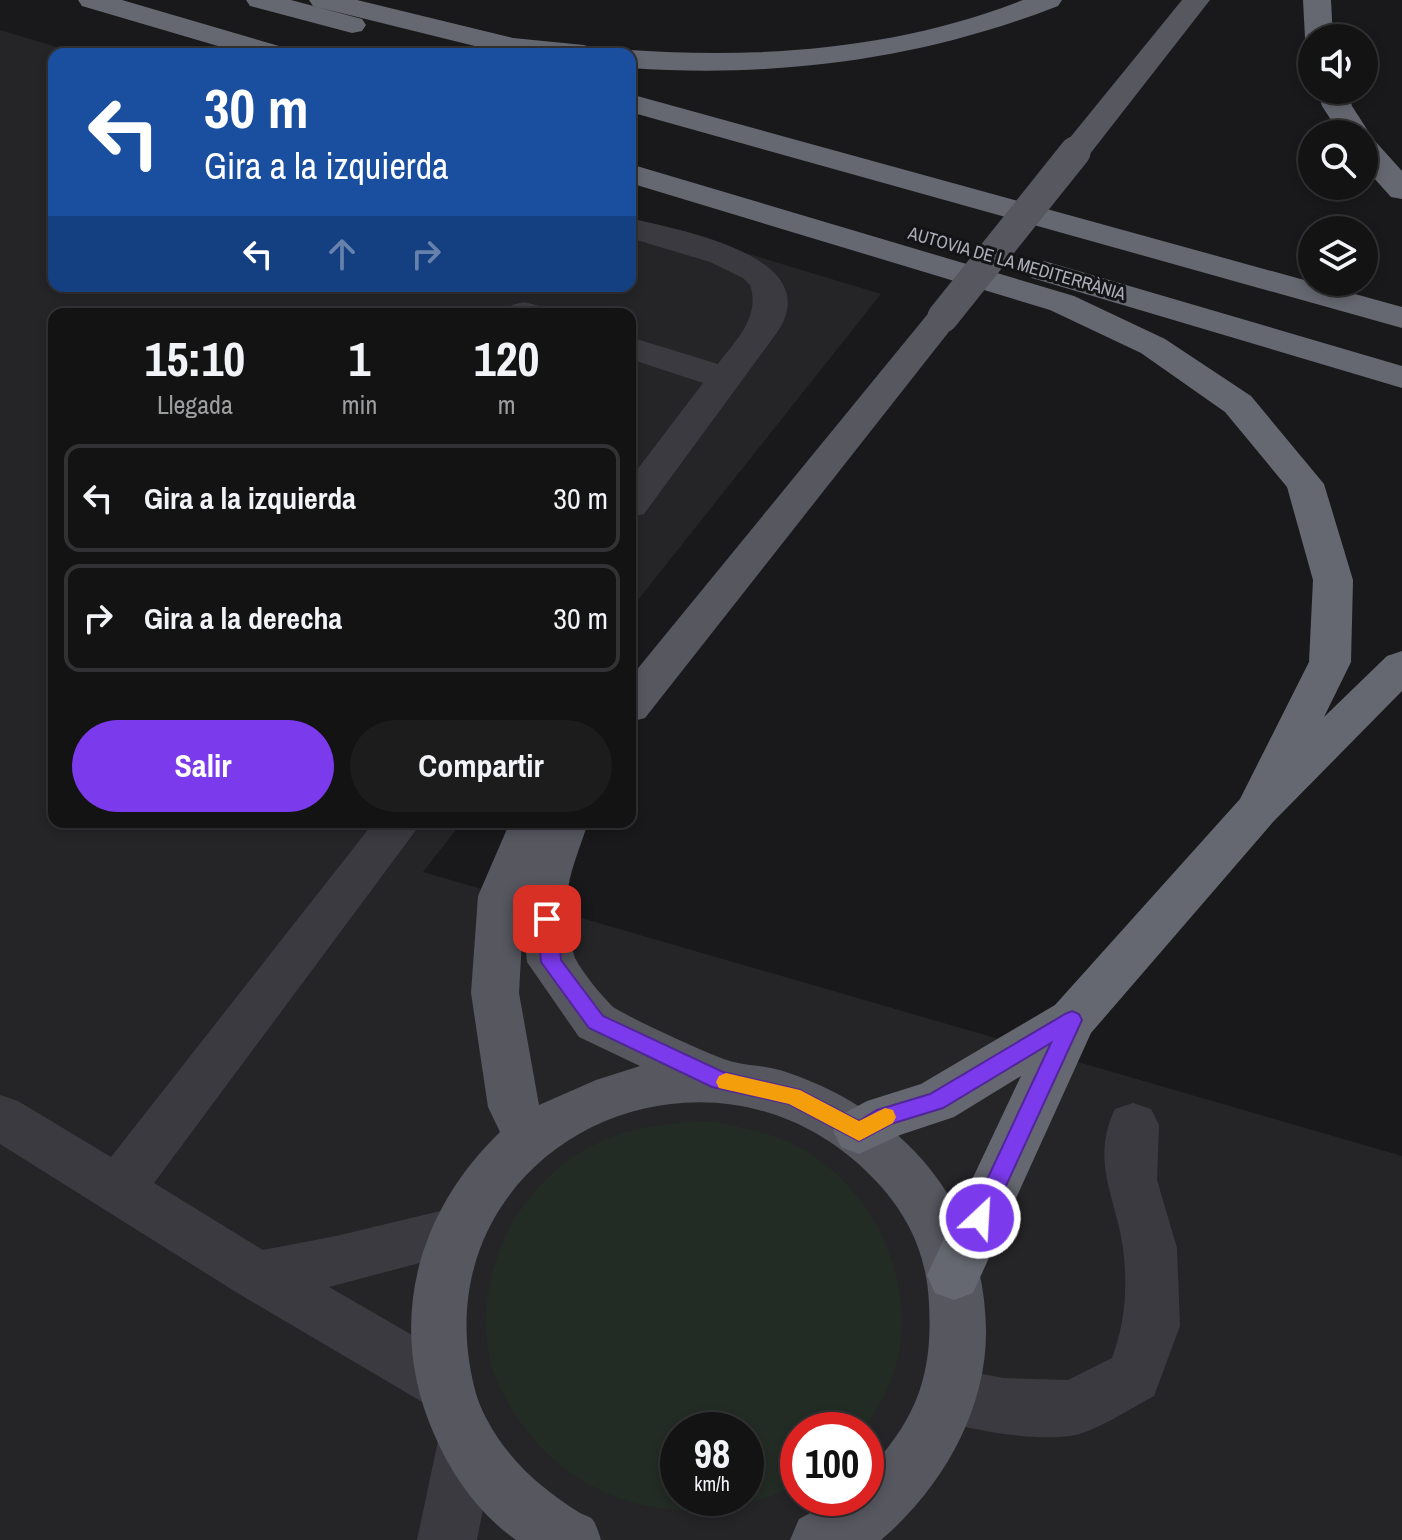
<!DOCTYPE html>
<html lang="es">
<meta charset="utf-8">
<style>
:root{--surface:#131314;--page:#1c1c1d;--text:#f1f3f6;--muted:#9d9ea0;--line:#323234;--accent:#7c3aed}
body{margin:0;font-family:"Archivo Narrow",sans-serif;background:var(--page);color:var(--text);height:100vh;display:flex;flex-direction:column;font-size:30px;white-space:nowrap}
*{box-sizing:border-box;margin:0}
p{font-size:26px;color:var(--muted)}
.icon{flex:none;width:44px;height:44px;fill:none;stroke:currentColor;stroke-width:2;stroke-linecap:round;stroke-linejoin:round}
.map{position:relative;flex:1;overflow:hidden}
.drawer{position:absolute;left:48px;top:308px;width:588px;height:520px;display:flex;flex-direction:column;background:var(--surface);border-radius:16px;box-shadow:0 4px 12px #0003,0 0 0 2px var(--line)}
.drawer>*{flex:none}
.top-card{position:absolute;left:48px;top:48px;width:588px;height:244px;border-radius:16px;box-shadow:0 4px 12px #0003,0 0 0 2px var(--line);background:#1a4fa0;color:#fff;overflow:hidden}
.controls{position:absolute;left:1298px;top:24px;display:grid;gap:16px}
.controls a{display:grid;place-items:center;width:80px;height:80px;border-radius:50%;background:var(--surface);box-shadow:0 4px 12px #0003,0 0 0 2px var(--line);font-size:40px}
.speed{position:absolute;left:660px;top:1412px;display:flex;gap:16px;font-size:40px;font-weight:700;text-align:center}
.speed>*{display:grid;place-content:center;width:104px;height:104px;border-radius:50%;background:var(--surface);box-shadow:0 4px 12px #0003,0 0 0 2px var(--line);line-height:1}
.speed small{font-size:20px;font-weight:400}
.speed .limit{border:12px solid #d22;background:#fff;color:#111}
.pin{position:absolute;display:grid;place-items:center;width:68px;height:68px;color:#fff;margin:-34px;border-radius:16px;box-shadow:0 4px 12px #0006}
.me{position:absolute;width:88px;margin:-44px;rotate:25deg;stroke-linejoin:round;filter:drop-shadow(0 0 6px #0008)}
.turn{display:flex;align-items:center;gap:28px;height:168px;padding:0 24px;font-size:36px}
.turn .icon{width:104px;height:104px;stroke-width:2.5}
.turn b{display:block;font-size:56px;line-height:68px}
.lanes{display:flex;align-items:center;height:76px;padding:0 24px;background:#0003;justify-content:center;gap:40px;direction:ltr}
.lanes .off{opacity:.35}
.eta{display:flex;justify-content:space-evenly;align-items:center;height:136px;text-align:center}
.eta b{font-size:48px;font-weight:800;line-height:56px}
.cta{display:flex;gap:16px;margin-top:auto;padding:16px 24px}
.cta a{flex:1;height:92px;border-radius:48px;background:var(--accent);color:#fff;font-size:32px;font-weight:800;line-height:92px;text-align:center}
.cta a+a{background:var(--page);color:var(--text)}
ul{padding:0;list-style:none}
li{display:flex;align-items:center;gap:24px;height:108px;margin:0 16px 12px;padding:0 8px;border:4px solid var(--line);border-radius:16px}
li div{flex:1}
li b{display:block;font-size:30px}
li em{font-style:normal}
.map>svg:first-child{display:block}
</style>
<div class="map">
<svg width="1402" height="1540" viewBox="0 0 1402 1540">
<rect width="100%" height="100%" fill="#19191b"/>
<path fill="#252528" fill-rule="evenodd" d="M 0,30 L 80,54 L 54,54 L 54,286 L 630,286 L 630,218 L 881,294 L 630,610 L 630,314 L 54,314 L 54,822 L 462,822 L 423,872 L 1402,1156 L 1402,1540 L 0,1540 ZM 678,1430 L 746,1430 L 746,1498 L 678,1498 ZM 798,1430 L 866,1430 L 866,1498 L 798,1498 Z"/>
<path fill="#232b25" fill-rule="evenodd" d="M 707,1121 C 742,1127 776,1133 806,1151 C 882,1197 923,1298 891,1381 C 884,1398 873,1414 864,1430 L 798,1430 L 798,1484 C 706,1532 592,1515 527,1431 C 510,1409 495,1383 489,1356 C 472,1269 523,1172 607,1139 C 640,1126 672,1123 707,1121 ZM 678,1430 L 746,1430 L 746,1498 L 678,1498 Z"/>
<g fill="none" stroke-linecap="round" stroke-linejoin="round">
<path fill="#3a3a40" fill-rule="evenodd" d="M 630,218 C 678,230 831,256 776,334 L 644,514 L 630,517 L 630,479 L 703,383 L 630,359 L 630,337 L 718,364 C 735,341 761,317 750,285 L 743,278 L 710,262 L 630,238 Z
M 524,302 L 543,307 L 548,314 L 507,312 L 512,305 Z
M 374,822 L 422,822 L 154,1183 L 263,1250 L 336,1236 L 457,1207 L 476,1214 L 484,1231 L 476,1248 L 329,1287 L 464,1365 L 473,1384 L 464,1403 L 444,1412 L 424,1403 L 239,1294 L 0,1144 L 0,1095 L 18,1101 L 111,1157 Z
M 1133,1103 L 1151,1109 L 1159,1125 L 1157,1180 L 1177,1248 L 1180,1326 L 1154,1396 C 1131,1408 1094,1433 1070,1436 C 1030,1441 966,1430 929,1416 L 920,1396 L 929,1376 L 949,1368 L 1004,1378 L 1068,1380 L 1112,1358 C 1125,1324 1128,1286 1123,1248 C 1116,1198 1090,1161 1115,1109 Z
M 467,1412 L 488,1421 L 496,1441 L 477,1540 L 417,1540 L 438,1441 L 446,1421 Z"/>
<path fill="#56575f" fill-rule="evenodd" d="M 1182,0 L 1210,0 L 1086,159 L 1075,161 L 1064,159 L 1060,152 L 1064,145 Z
M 943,307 L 955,310 L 960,317 L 955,324 L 645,718 L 630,722 L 630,678 L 931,310 Z
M 510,822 L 588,822 C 581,846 568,874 567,898 C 567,910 571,948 575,958 C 583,973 600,994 612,1006 C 621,1014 712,1056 727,1060 C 744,1066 763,1065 780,1070 C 901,1109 984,1200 986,1330 C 987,1411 941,1489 881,1540 L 790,1540 L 799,1519 L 838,1498 L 866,1498 L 866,1473 C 916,1420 933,1376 929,1304 C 927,1250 904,1207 866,1171 C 700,1011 417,1150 474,1386 C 482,1422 512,1462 541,1485 C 553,1495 567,1505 580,1513 C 584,1515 588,1516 591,1518 C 596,1522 599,1534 601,1540 L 516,1540 C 479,1514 452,1476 434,1434 C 386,1325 416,1213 500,1132 L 488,1107 L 471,993 L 478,896 ZM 523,922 L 527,962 L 579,1037 L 640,1066 L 596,1080 L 539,1105 L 519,993 Z"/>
<path fill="#666871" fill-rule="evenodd" d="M 78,0 L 122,0 L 286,48 L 290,54 L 245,54 L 82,6 Z
M 246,0 L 291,0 L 362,19 L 366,25 L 362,31 L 352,33 L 250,6 Z
M 309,0 L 357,0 L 513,38 L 584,45 L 594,48 L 598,54 L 507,54 L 313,6 Z
M 1023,0 L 1062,0 L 1058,6 C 920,60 777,78 630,68 L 630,54 L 619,54 L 630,50 C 763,59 898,49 1023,0 Z
M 1303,0 L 1331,0 L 1333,38 L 1312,38 L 1312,45 L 1309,44 L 1305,38 Z
M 1317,90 L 1347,90 L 1352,106 L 1370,134 L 1366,139 L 1375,141 L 1402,171 L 1402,199 L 1391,197 L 1364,167 L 1364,134 L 1340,134 L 1322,106 Z
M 630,94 L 1402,307 L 1402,328 L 630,112 Z
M 630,164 L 1074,296 L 1165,339 L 1251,396 L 1324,484 L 1353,580 L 1351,662 L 1324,717 L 1387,656 L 1402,651 L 1402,691 L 1273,822 L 1091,1033 L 973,1293 L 954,1300 L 935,1293 L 927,1275 L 1021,1076 L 954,1117 L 900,1135 L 859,1154 L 841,1147 L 833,1131 L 841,1115 L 867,1101 L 921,1084 L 1055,1005 L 1240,799 L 1309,662 L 1313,580 L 1287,487 L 1225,412 L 1141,353 L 1050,310 L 630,183 Z
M 1044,261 L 1402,366 L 1402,388 L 1032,278 L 1027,271 L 1032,264 Z"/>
<path stroke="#56575f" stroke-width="31" d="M 943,317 L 1075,152"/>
</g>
<path fill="#7c3aed" stroke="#51269a" stroke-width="2" d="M 547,911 L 554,914 L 557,919 L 561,960 L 603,1016 L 723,1072 L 800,1090 L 859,1121 L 877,1110 L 930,1094 L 1065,1014 L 1072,1011 L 1079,1014 L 1082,1020 L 988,1225 L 980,1228 L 972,1225 L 969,1218 L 1051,1043 L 943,1108 L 891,1124 L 859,1141 L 789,1104 L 712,1087 L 589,1028 L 541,962 L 537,919 L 540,914 Z"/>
<path fill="#f59e0b" d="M 726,1073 L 800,1090 L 859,1121 L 885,1108 L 893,1110 L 896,1117 L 893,1123 L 859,1141 L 789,1104 L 719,1088 L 716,1082 L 719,1076 Z"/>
<g text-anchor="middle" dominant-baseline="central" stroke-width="6" stroke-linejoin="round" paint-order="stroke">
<g font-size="18" fill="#acafba" stroke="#141416">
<text transform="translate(1017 263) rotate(16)">AUTOVIA DE LA MEDITERRÀNIA</text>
</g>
</g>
</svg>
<div class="controls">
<a><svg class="icon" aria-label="sound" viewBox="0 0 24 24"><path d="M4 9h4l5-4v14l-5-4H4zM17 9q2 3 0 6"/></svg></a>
<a><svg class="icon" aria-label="search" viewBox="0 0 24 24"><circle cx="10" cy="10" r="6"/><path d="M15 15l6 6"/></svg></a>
<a><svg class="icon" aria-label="layers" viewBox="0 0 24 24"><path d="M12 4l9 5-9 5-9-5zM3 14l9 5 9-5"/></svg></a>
</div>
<div class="speed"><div>98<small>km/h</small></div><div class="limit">100</div></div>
<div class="pin" style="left:547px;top:919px;background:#d93025"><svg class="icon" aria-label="arrive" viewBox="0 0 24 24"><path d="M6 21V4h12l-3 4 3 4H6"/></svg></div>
<svg class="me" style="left:980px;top:1218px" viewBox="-20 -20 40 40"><circle r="17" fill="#7c3aed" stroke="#fff" stroke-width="3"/><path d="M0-11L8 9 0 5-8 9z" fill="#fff"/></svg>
<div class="top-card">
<div class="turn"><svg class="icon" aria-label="left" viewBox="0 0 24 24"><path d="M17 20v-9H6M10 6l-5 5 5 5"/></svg><div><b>30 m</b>Gira a la izquierda</div></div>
<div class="lanes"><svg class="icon" aria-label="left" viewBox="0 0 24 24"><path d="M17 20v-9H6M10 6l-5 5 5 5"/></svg><svg class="icon off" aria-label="ahead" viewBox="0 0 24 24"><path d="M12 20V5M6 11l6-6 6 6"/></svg><svg class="icon off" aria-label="right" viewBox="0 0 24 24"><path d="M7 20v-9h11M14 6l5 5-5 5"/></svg></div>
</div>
<section class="drawer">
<div class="eta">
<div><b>15:10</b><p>Llegada</p></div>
<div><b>1</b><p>min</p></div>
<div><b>120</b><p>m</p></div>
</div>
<ul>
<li><svg class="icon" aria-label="left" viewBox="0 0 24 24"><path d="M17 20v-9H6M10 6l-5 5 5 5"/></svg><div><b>Gira a la izquierda</b></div><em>30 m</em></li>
<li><svg class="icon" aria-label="right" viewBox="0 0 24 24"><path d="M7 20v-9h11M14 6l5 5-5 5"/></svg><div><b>Gira a la derecha</b></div><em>30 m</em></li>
</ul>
<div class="cta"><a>Salir</a><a>Compartir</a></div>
</section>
</div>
